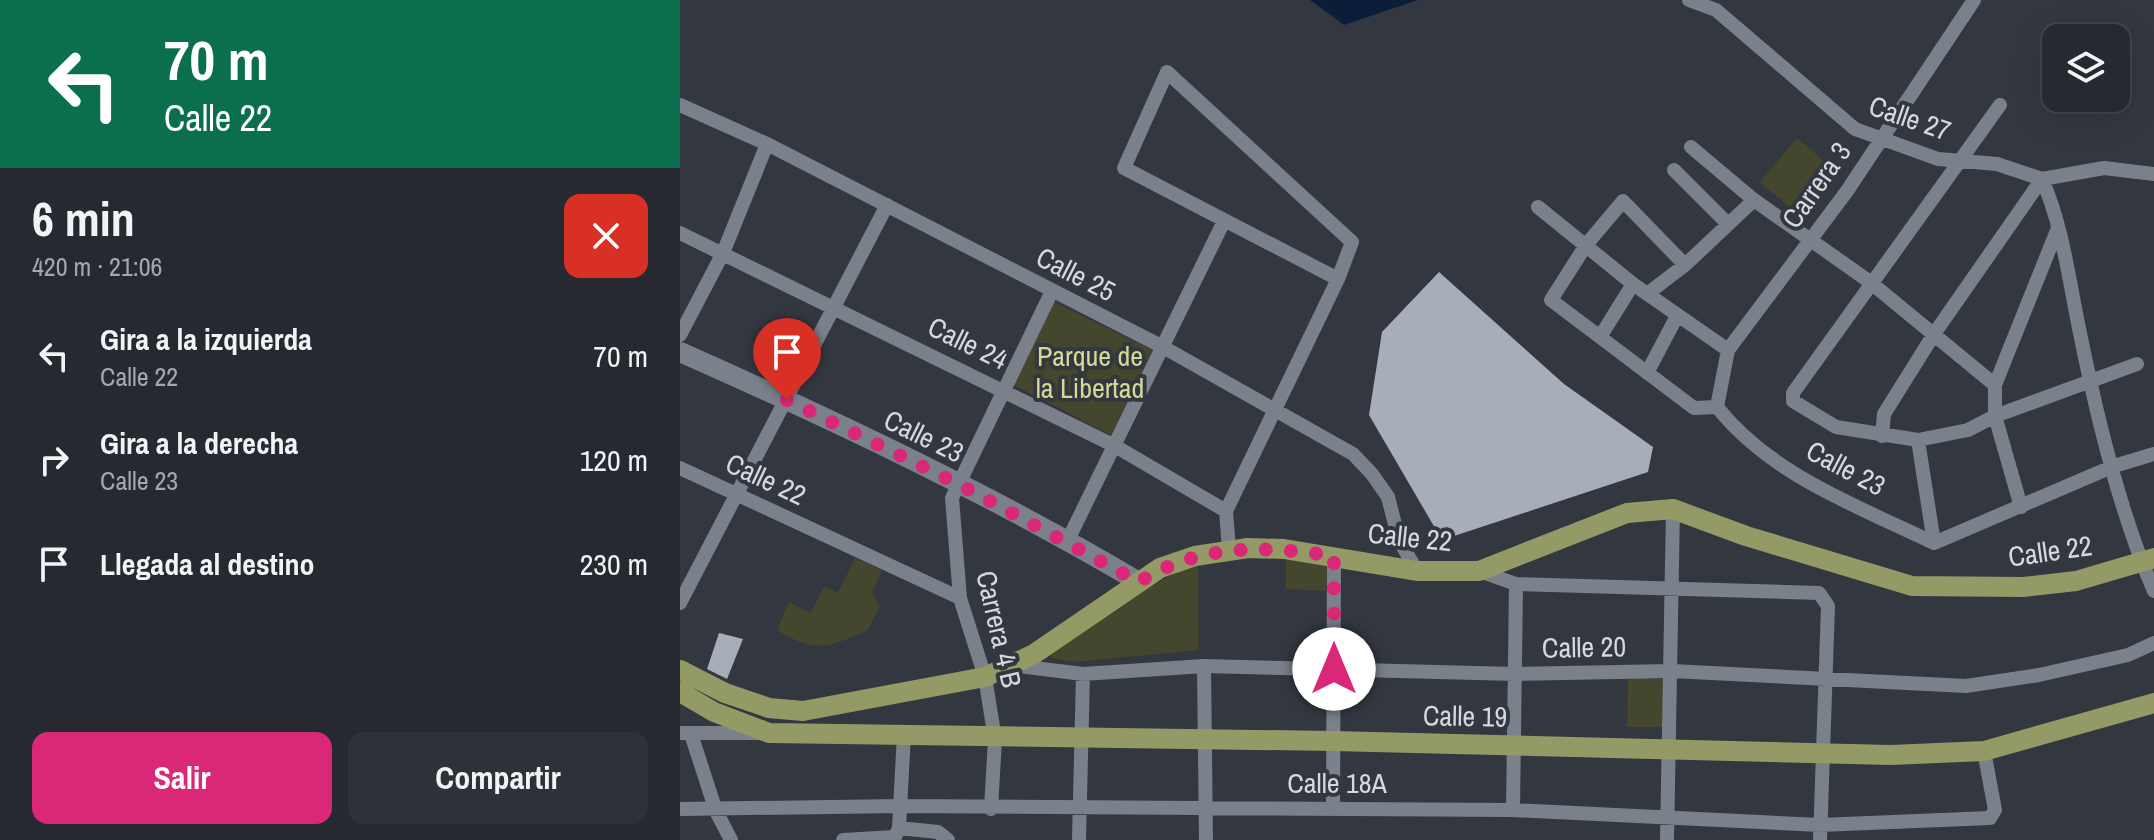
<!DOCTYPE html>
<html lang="es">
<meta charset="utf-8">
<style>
:root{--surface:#262a30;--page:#2e3238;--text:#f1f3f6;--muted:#a4a7ab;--line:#42464c;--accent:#db2777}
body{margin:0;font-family:"Archivo Narrow",sans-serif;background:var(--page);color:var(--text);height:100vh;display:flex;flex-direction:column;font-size:30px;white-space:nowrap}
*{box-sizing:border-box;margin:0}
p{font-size:26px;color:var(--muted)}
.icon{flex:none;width:44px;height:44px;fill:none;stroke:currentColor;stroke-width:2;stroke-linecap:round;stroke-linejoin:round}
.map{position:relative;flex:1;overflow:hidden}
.sheet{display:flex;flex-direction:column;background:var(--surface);width:680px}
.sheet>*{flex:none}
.top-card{background:#0b6e4f;color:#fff;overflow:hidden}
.controls{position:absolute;left:1362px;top:24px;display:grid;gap:16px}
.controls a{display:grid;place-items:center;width:88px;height:88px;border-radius:16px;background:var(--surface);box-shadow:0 8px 32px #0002,0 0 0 2px var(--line);font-size:40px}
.pin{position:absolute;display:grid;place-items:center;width:68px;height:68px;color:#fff;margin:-82px -34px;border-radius:50% 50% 50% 0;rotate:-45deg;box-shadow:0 0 8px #0007}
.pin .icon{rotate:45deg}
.me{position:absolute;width:88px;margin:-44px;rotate:0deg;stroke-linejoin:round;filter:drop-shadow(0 0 6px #0008)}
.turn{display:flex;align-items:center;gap:28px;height:168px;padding:0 32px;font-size:36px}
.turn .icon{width:104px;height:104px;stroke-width:2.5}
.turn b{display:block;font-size:56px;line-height:68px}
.round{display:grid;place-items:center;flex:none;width:84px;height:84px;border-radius:16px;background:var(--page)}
.head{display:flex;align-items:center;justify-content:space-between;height:136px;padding:0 32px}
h1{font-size:48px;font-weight:700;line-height:60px}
.primary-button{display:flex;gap:16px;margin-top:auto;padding:16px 32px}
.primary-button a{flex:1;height:92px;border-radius:16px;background:var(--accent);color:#fff;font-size:32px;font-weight:700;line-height:92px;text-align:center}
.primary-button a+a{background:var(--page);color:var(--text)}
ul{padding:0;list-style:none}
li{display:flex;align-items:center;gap:24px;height:104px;padding:0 32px}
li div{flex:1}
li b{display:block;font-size:30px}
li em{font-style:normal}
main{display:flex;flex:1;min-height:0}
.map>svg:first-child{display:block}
</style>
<main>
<section class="sheet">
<div class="top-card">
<div class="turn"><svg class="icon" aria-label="left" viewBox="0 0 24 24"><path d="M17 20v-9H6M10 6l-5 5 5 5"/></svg><div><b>70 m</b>Calle 22</div></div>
</div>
<div class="head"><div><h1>6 min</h1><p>420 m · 21:06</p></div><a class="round" style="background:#d93025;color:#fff"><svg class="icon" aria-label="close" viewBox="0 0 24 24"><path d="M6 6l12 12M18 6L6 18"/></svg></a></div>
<ul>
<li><svg class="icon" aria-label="left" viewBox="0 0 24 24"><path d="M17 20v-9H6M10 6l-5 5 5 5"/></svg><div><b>Gira a la izquierda</b><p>Calle 22</p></div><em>70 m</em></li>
<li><svg class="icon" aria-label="right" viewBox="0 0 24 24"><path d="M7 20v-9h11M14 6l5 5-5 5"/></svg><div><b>Gira a la derecha</b><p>Calle 23</p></div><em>120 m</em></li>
<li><svg class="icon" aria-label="arrive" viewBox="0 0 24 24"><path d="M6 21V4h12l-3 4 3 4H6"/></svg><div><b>Llegada al destino</b></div><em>230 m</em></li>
</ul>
<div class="primary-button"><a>Salir</a><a>Compartir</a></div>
</section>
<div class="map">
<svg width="1474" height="840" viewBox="0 0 1474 840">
<rect width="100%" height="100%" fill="#333840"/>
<path fill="#44462e" d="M 1117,138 L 1150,166 L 1113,210 L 1080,182 Z
M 374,302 L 472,350 L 431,435 L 334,385 Z
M 606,555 L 647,558 L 646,591 L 606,589 Z
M 175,558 L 202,570 L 192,593 L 200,606 L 188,630 C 147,648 136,654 97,630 L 109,602 L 131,613 L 144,586 L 158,593 Z
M 518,561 L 519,650 L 395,662 L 372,658 L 370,654 L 449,598 Z
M 948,678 L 984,679 L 983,727 L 947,727 Z"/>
<path fill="#0b1e39" d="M 630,0 L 738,0 L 664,25 Z"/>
<path fill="#a8aeb9" d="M 759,272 L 884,384 L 973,447 L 968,472 L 762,540 L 689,415 L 702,332 Z
M 39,633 L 63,639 L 47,679 L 27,669 Z"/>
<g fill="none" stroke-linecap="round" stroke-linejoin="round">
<path stroke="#7a818a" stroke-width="14" d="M 1009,0 L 1036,10 L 1175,129 L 1258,159 L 1317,164 L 1362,179 L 1424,168 L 1474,174
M 0,105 L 87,144 L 483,347 L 673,454 L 692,474 L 708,497 L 719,540 L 737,571
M 1320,105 L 1113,393 L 1113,401 L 1156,427 L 1238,440 L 1288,430 L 1315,416 L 1457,364
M 1011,147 L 1074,200 L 1190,282 L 1315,385
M 994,170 L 1048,224
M 1362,179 C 1383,227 1389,281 1400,333 C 1416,413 1441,516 1474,591
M 858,207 L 953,284 L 1048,350
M 0,233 L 435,446 L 546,511
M 1005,265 L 943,201 L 906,245 L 871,300 L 1014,408 L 1037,407
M 967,294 L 1005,265 L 1074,200
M 0,335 L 43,253 L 87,144
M 920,337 L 953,284
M 967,373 L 997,316
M 1037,407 C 1091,475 1177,506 1254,543 L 1434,466 L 1474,454
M 1037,407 L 1048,350 L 1167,191 L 1294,0
M 1202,436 L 1204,414 L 1254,334 L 1362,179
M 1238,440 L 1254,543
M 0,468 L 280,598
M 1341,507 L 1315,416 L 1315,385 L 1378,228
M 387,542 L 544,221
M 549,550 L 546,511 L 658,279 L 672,242 L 487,72 L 444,168 L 658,279
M 799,571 L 836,584 L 1139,593 L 1148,606 L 1140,840
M 0,603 L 207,205
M 330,665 L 403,674 L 524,666 L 836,674 L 992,671 L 1286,686 L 1359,675 L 1448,655 L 1474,643
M 524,666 L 526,840
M 0,733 L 80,733
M 11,734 L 36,811 L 51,840
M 0,809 L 220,806 L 833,810 L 1140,825 L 1310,818 L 1315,810 L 1304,751
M 311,809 L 315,739 L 305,677 L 280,598 L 272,498 L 372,291
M 653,809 L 654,556
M 833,810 L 836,584
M 219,828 L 258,832 L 268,840
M 163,840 L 215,837 L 219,828 L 224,734
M 399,840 L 403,674
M 987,840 L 993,509"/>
<path stroke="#7a818a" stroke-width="20" d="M 0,352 C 156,421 312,495 459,582"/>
<path stroke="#949a65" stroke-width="20" d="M 0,670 L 45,693 L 89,708 L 123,711 L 305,677 L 354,654 L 480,568 L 515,556 L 568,548 L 604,549 L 737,571 L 799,571 L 947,513 L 993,509 L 1066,536 L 1232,586 L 1343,587 L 1396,581 L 1474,558
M 0,692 L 34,712 L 89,733 L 653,741 L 1211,755 L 1304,751 L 1474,703"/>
</g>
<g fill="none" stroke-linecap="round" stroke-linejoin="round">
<path stroke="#db2777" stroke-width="14" stroke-dasharray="0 25.2" d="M 107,400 L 278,484 L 459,582 C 520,543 586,546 654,556 L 654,669"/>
</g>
<g text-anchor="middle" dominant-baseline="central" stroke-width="8" stroke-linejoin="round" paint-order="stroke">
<g font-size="28" fill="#d5d8de" stroke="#333840">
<text transform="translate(1230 118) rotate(19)">Calle 27</text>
<text transform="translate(1136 185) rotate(-55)">Carrera 3</text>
<text transform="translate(396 274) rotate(27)">Calle 25</text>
<text transform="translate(288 343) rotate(26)">Calle 24</text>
<text transform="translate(244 436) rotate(26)">Calle 23</text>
<text transform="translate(1166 468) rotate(28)">Calle 23</text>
<text transform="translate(86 479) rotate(25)">Calle 22</text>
<text transform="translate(730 537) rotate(6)">Calle 22</text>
<text transform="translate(1370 551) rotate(-8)">Calle 22</text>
<text transform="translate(319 629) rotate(77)">Carrera 4 B</text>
<text transform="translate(904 647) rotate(-1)">Calle 20</text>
<text transform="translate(785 716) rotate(1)">Calle 19</text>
<text x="657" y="783">Calle 18A</text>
</g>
<g font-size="28" fill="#d4d995" stroke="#333840">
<text x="410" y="356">Parque de<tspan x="410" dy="32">la Libertad</tspan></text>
</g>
</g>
</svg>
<div class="controls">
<a><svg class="icon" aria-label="layers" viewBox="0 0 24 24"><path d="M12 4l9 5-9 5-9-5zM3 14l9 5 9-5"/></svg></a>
</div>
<div class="pin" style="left:107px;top:400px;background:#d93025"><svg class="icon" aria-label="arrive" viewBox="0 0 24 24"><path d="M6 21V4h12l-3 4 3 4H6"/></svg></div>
<svg class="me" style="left:654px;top:669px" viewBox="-20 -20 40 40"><circle r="19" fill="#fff"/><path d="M0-13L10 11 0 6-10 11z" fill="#db2777"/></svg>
</div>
</main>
